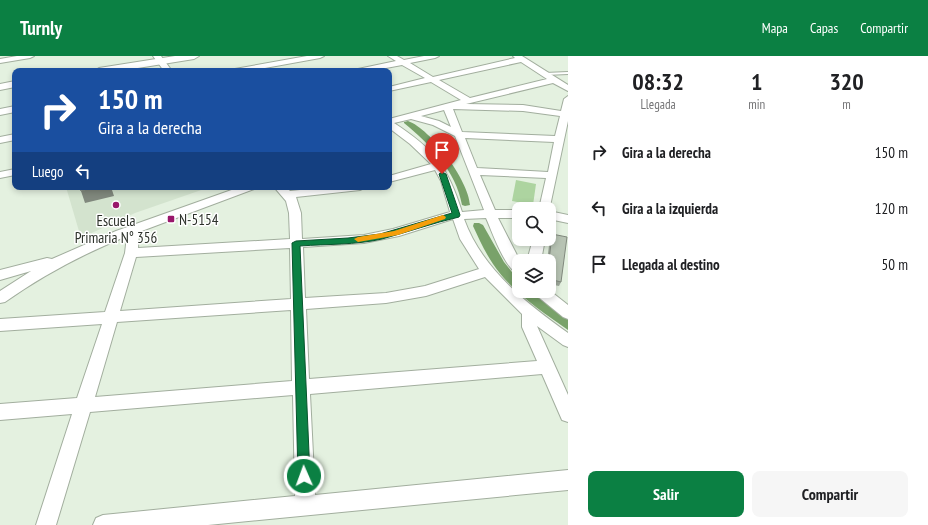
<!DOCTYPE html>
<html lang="es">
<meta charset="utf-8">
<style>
:root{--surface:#fff;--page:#f6f6f6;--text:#202124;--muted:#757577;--accent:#0b8043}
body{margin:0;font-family:"PT Sans Narrow",sans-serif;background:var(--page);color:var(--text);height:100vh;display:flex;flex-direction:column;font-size:15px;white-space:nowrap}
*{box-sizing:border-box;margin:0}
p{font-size:13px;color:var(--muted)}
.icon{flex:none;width:22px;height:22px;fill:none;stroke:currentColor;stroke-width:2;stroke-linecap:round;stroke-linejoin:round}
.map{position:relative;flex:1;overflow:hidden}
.side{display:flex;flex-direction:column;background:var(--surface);width:360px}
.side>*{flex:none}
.top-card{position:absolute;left:12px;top:12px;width:380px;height:122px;border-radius:8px;box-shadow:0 2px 6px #0003;background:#1a4fa0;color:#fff;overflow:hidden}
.tools{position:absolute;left:512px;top:146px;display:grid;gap:8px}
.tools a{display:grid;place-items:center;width:44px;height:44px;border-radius:8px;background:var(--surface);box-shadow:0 2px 6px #0003;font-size:20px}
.pin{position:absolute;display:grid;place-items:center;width:34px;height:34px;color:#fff;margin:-41px -17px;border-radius:50% 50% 50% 0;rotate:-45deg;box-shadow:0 0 4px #0007}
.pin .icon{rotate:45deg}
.me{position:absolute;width:44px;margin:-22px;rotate:358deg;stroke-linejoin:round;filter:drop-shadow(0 0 3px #0008)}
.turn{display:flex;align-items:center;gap:14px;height:84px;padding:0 20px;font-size:18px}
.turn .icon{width:52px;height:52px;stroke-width:2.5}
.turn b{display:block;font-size:28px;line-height:34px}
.then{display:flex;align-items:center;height:38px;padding:0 20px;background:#0003;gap:8px;font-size:15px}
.eta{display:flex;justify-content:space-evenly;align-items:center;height:68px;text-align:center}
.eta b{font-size:24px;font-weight:600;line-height:28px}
.primary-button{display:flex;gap:8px;margin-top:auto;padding:8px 20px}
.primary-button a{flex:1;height:46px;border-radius:8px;background:var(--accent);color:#fff;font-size:16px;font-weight:600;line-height:46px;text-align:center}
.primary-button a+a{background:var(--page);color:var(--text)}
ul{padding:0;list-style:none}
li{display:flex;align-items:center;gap:12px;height:56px;padding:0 20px}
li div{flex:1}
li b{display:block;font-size:15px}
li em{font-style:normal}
header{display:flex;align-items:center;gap:24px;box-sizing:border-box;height:56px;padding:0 20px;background:var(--accent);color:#fff}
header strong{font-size:19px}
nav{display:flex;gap:22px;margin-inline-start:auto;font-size:14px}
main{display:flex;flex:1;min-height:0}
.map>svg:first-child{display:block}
</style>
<header>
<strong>Turnly</strong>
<nav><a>Mapa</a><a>Capas</a><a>Compartir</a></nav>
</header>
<main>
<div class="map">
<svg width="568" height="469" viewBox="0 0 568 469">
<rect width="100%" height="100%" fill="#e4f1e0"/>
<path fill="#d3e3ce" d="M 66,131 L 210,131 L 135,157 L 81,182 Z"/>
<path fill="#add4a0" d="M 516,124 L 536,128 L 533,149 L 512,145 Z"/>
<path fill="#79a26a" d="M 408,65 C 431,73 469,125 470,149 L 465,150 L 462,149 C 456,115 430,88 404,67 L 404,66 Z
M 474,167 L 479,167 L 483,169 L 504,206 L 519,225 L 519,235 L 530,235 L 568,263 L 568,274 C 541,255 512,236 493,208 C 485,196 479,183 473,170 Z"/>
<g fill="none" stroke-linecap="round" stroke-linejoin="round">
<g stroke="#a2ae9e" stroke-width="2">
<path id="lane" d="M 568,16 L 568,18 L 545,19 L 543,18 L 545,17 Z"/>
</g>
<g stroke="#a2ae9e" stroke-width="2">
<path id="street" d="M 17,0 L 34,0 L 30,2 L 0,7 L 0,3 Z
M 153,0 L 161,0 L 172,15 L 164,15 Z
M 307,0 L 324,0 L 320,2 L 248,15 L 231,15 L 235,13 Z
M 388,0 L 397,0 L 404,4 L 424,0 L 439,0 L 435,2 L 410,7 L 433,21 L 515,2 L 513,0 L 522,0 L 568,29 L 568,35 L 553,27 L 466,48 L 523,49 L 561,55 L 564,43 L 568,40 L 568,65 L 549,155 L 568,159 L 568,167 L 549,163 L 549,153 L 539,153 L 546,122 L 480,119 L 495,154 L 519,154 L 519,162 L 498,162 L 520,205 L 519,218 C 505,214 492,175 486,162 L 464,163 C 482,213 526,247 568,277 L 568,291 L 563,289 L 537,270 L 568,339 L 568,366 L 562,364 L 542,318 L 310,338 L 315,439 L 568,414 L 568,434 L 208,469 L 93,469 L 96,462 L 103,459 L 295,440 L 293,339 L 90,356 L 56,469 L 36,469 L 72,358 L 0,364 L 0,348 L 77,342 L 102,268 L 0,275 L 0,263 L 105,256 L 125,197 L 127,180 C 83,198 43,219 5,246 L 0,247 L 0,235 L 31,215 L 0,224 L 0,214 L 47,202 L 52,203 L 116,175 L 240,131 L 256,131 L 254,133 L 139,176 L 138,192 L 290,183 L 289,157 L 286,145 L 274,131 L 286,131 L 290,135 L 330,131 L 366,131 L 360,134 L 296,141 L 301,157 L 302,183 L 364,179 L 393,173 L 450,156 L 441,125 L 435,114 L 389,126 L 389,120 L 431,108 L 410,88 L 389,72 L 389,63 L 461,44 L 431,26 L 389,35 L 389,31 L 425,22 L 402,9 L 370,15 L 354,15 L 358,13 L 396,5 ZM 521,6 L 547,23 L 470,42 L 439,24 ZM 453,53 L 523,55 L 560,60 L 555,80 L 462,76 ZM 444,54 L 451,71 L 439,65 L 421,60 ZM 411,63 L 433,69 L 455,80 L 484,154 L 462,156 C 448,111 434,93 394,67 ZM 465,82 L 554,86 L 548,116 L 477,112 ZM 453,163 L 460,183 L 479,213 L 425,230 L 386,237 L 305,242 L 303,191 L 364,187 L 399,180 ZM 290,192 L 291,243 L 120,255 L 136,201 ZM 485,221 L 522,258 L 522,271 L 537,305 L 309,323 L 306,253 L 386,247 L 426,240 ZM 291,254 L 292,325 L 95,341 L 117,266 Z
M 15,50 L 15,56 L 0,59 L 0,53 Z
M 15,78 L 15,84 L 0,87 L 0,81 Z
M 15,113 L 15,119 L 0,122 L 0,116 Z
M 533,183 L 545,183 L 541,205 L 527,205 Z
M 549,234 L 568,249 L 568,263 L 563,261 L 536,239 L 534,235 Z"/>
</g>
<g stroke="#a2ae9e" stroke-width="2">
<path id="secondary" d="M 175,0 L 199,0 L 194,3 L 119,15 L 94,15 L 99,12 Z
M 15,25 L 15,31 L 0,34 L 0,28 Z"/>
</g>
<use href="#lane" fill="#fff" fill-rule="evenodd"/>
<use href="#street" fill="#fff" fill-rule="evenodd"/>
<use href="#secondary" fill="#fff" fill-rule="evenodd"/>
</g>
<path fill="#9da89a" d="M 552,178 L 561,226 L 559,230 L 549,228 L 549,205 L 547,205 L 550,182 Z"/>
<path fill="#80887d" d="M 97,131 L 111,131 L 114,140 L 85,147 L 81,135 Z"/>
<path fill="#b7c3b3" stroke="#80887d" d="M 79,131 L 97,131 L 81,135 Z
M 552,178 L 567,181 L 561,226 L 549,223 L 549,205 Z"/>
<path fill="#0b8043" stroke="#07532c" d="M 442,116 L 446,118 L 460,159 L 459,161 C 433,167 408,176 382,183 C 356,189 327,188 300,190 L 310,420 L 308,424 L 304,426 L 299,424 L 298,420 L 292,187 L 296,185 L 348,182 L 380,178 L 452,157 L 439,118 Z"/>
<path fill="#f59e0b" d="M 443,159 L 446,161 L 445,163 L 398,179 L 358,186 L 354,183 L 358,181 L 394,175 Z"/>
<g fill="#99166b" stroke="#fff" stroke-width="1.5">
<circle cx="116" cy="149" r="4"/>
<rect x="167" y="159" width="8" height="8" rx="2"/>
</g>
<g text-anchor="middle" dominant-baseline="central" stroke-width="3" stroke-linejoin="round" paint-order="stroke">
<g font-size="15" fill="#2c312a" stroke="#fff" text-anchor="start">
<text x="179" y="163">N-5154</text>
<text x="116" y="164" text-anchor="middle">Escuela<tspan x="116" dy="17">Primaria N° 356</tspan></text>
</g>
</g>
</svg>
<div class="tools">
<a><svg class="icon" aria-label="search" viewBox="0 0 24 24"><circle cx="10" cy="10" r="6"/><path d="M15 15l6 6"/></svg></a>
<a><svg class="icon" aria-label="layers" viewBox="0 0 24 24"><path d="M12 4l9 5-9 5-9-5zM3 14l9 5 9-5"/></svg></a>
</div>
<div class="pin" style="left:442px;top:118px;background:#d93025"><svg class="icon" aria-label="arrive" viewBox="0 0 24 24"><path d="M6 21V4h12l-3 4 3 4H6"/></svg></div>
<svg class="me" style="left:304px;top:420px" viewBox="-20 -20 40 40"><circle r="17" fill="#0b8043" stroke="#fff" stroke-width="3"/><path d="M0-11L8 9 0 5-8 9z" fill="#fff"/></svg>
<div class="top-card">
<div class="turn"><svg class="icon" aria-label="right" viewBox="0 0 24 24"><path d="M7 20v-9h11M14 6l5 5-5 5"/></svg><div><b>150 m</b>Gira a la derecha</div></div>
<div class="then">Luego<svg class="icon" aria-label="left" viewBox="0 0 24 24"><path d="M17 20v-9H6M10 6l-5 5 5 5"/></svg></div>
</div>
</div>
<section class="side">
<div class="eta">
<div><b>08:32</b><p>Llegada</p></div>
<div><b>1</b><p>min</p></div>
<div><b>320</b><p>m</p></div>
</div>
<ul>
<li><svg class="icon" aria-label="right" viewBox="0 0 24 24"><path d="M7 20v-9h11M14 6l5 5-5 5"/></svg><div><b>Gira a la derecha</b></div><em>150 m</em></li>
<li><svg class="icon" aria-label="left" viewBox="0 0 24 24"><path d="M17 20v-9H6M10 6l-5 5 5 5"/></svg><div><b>Gira a la izquierda</b></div><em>120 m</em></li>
<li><svg class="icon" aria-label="arrive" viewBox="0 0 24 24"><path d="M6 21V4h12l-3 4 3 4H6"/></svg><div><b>Llegada al destino</b></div><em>50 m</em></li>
</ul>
<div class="primary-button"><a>Salir</a><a>Compartir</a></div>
</section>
</main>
